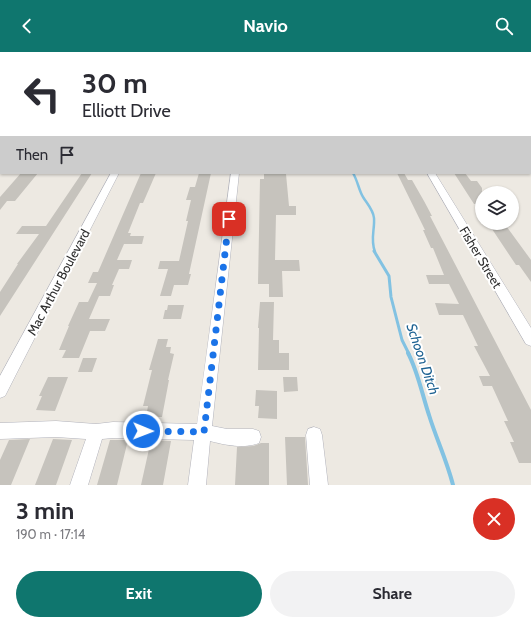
<!DOCTYPE html>
<meta charset="utf-8">
<style>
:root{--surface:#fff;--page:#f2f2f3;--text:#2b2b33;--muted:#7c7c81;--accent:#0f766e}
body{margin:0;font-family:Cabin,sans-serif;background:var(--page);color:var(--text);height:100vh;display:flex;flex-direction:column;font-size:15px;white-space:nowrap}
*{box-sizing:border-box;margin:0}
p{font-size:13px;color:var(--muted)}
.icon{flex:none;width:22px;height:22px;fill:none;stroke:currentColor;stroke-width:2;stroke-linecap:round;stroke-linejoin:round}
.map{position:relative;height:433px;overflow:hidden}
.details{display:flex;flex-direction:column;background:var(--surface);flex:1}
.details>*{flex:none}
.banner{position:absolute;left:0px;top:0px;width:531px;height:122px;box-shadow:0 1px 3px #0004;background:#fff;color:var(--text);overflow:hidden}
.buttons{position:absolute;left:475px;top:134px;display:grid;gap:8px}
.buttons a{display:grid;place-items:center;width:44px;height:44px;border-radius:50%;background:var(--surface);box-shadow:0 1px 3px #0004;font-size:20px}
.pin{position:absolute;display:grid;place-items:center;width:34px;height:34px;color:#fff;margin:-17px;border-radius:8px;box-shadow:0 2px 6px #0006}
.me{position:absolute;width:44px;margin:-22px;rotate:91deg;stroke-linejoin:round;filter:drop-shadow(0 0 3px #0008)}
.turn{display:flex;align-items:center;gap:14px;height:84px;padding:0 16px;font-size:18px}
.turn .icon{width:52px;height:52px;stroke-width:2.5}
.turn b{display:block;font-size:28px;line-height:34px}
.then{display:flex;align-items:center;height:38px;padding:0 16px;background:#0003;gap:8px;font-size:15px}
.round{display:grid;place-items:center;flex:none;width:42px;height:42px;border-radius:21px;background:var(--page)}
.headline{display:flex;align-items:center;justify-content:space-between;height:68px;padding:0 16px}
h1{font-size:24px;font-weight:700;line-height:30px}
.button{display:flex;gap:8px;margin-top:auto;padding:8px 16px}
.button a{flex:1;height:46px;border-radius:24px;background:var(--accent);color:#fff;font-size:16px;font-weight:700;line-height:46px;text-align:center}
.button a+a{background:var(--page);color:var(--text)}
header{display:flex;justify-content:space-between;align-items:center;height:52px;padding:0 16px;background:var(--accent);color:#fff;font-size:18px;font-weight:700}
.map>svg:first-child{display:block}
</style>
<header><svg class="icon" aria-label="back" viewBox="0 0 24 24"><path d="M15 5l-7 7 7 7"/></svg>Navio<svg class="icon" aria-label="search" viewBox="0 0 24 24"><circle cx="10" cy="10" r="6"/><path d="M15 15l6 6"/></svg></header>
<div class="map">
<svg width="531" height="433" viewBox="0 0 531 433">
<rect width="100%" height="100%" fill="#ede9e2"/>
<g fill="none" stroke-linecap="round" stroke-linejoin="round">
<path stroke="#82c2e2" stroke-width="2.5" d="M 353,121 C 357,128 358,134 361,141 C 364,149 373,156 374,166 C 375,177 370,187 375,200"/>
<path stroke="#82c2e2" stroke-width="3" d="M 374,199 L 389,224 L 391,245 L 402,288 L 409,302"/>
<path stroke="#82c2e2" stroke-width="4" d="M 408,301 C 418,320 422,342 429,363 C 436,386 447,409 453,433"/>
</g>
<path fill="#c6c3bd" d="M 21,121 L 38,121 L 15,149 L 7,149 L 0,158 L 0,145 Z
M 82,121 L 92,121 L 0,264 L 0,240 L 18,212 L 17,212 L 39,182 L 16,182 L 22,174 L 46,174 Z
M 141,121 L 156,121 L 143,151 L 140,151 L 128,181 L 131,181 L 130,184 L 144,184 L 142,192 L 124,192 L 117,208 L 132,208 L 129,217 L 119,217 L 112,233 L 114,233 L 110,244 L 99,244 L 89,267 L 110,267 L 105,279 L 90,279 L 79,306 L 62,306 L 66,298 L 59,298 L 69,274 L 68,274 L 79,250 L 88,250 L 97,231 L 88,231 L 93,220 L 98,220 Z
M 199,121 L 211,121 L 189,222 L 191,222 L 188,233 L 174,233 L 171,244 L 160,244 L 168,217 L 158,217 L 160,209 L 179,209 L 188,169 L 186,169 L 191,148 L 186,148 L 190,135 L 195,135 Z
M 397,121 L 404,121 L 408,128 L 412,128 L 424,149 L 432,164 L 430,164 L 531,358 L 531,411 L 519,411 L 510,390 L 514,390 L 504,369 L 508,369 L 492,334 L 483,334 L 479,324 L 490,324 L 474,294 L 478,294 L 463,263 L 439,263 L 435,251 L 459,252 L 449,232 L 429,232 L 426,223 L 444,223 L 433,196 L 431,196 L 423,178 L 425,178 Z
M 454,121 L 465,121 L 471,129 L 477,129 L 482,136 L 482,152 L 474,152 Z
M 264,122 L 286,122 L 289,154 L 296,154 L 296,163 L 276,163 L 275,208 L 299,208 L 300,219 L 282,219 L 283,245 L 269,245 L 269,232 L 258,232 L 260,127 L 264,127 Z
M 488,171 L 504,171 L 531,208 L 531,230 L 519,213 L 516,213 Z
M 260,250 L 274,250 L 273,288 L 279,288 L 279,301 L 289,301 L 289,318 L 258,318 L 259,276 L 258,276 Z
M 168,253 L 184,253 L 181,267 L 163,267 L 165,258 L 167,258 Z
M 158,287 L 168,287 L 166,295 L 171,295 L 170,301 L 174,302 L 168,328 L 169,328 L 162,365 L 146,365 L 148,354 L 143,354 L 152,318 L 149,318 Z
M 83,306 L 97,306 L 92,320 L 78,320 Z
M 48,325 L 68,325 L 55,359 L 36,358 L 42,344 L 39,344 Z
M 283,325 L 297,325 L 298,339 L 284,340 Z
M 256,338 L 277,339 L 277,367 L 258,366 L 259,354 L 255,354 Z
M 285,385 L 305,385 L 308,433 L 287,433 Z
M 30,387 L 11,433 L 0,433 L 0,408 L 9,388 Z
M 53,387 L 72,388 L 56,433 L 35,433 Z
M 110,388 L 128,388 L 117,433 L 97,433 Z
M 151,388 L 171,389 L 163,433 L 141,433 Z
M 261,391 L 269,391 L 269,433 L 235,433 L 237,395 L 253,394 Z"/>
<g fill="none" stroke-linecap="round" stroke-linejoin="round">
<g stroke="#b2b3bc" stroke-width="1">
<path id="minor" d="M 530,60 L 531,60 L 531,64 L 530,64 Z
M 530,104 L 531,104 L 531,109 L 530,109 Z
M 111,121 L 119,121 L 5,344 L 0,346 L 0,324 Z
M 231,121 L 239,121 L 212,374 L 227,377 L 253,377 L 259,379 L 261,385 L 259,391 C 244,397 225,393 210,389 L 206,433 L 188,433 L 194,388 L 113,386 L 102,387 L 88,433 L 70,433 L 86,387 L 56,385 L 0,387 L 0,371 L 56,369 L 96,372 L 113,370 L 197,372 Z
M 427,121 L 435,121 L 531,276 L 531,294 L 526,292 Z
M 314,375 L 320,377 L 322,383 L 328,433 L 310,433 L 306,383 L 308,377 Z"/>
</g>
<use href="#minor" fill="#fff" fill-rule="evenodd"/>
</g>
<linearGradient id="sky" x2="0" y2="1"><stop stop-color="#7fbae6"/><stop offset="0.49" stop-color="#f7f5f2"/><stop offset="1" stop-color="#f7f5f2" stop-opacity="0"/></linearGradient>
<rect width="531" height="119" fill="url(#sky)"/>
<g fill="none" stroke-linecap="round" stroke-linejoin="round">
<path stroke="#1a73e8" stroke-width="7" stroke-dasharray="0 12.6" d="M 143,379 L 204,380 L 229,167"/>
</g>
<g text-anchor="middle" dominant-baseline="central" stroke-width="4" stroke-linejoin="round" paint-order="stroke">
<g font-size="13" fill="#2e2e2e" stroke="#fff">
<text transform="translate(481 205) rotate(59)">Fisher Street</text>
<text transform="translate(58 230) rotate(-62)">Mac Arthur Boulevard</text>
</g>
<g font-size="14" font-style="italic" fill="#1d6292" stroke="#fff">
<text transform="translate(423 307) rotate(71)">Schoon Ditch</text>
</g>
</g>
</svg>
<div class="buttons">
<a><svg class="icon" aria-label="layers" viewBox="0 0 24 24"><path d="M12 4l9 5-9 5-9-5zM3 14l9 5 9-5"/></svg></a>
</div>
<div class="pin" style="left:229px;top:167px;background:#d93025"><svg class="icon" aria-label="arrive" viewBox="0 0 24 24"><path d="M6 21V4h12l-3 4 3 4H6"/></svg></div>
<svg class="me" style="left:143px;top:379px" viewBox="-20 -20 40 40"><circle r="17" fill="#1a73e8" stroke="#fff" stroke-width="3"/><path d="M0-11L8 9 0 5-8 9z" fill="#fff"/></svg>
<div class="banner">
<div class="turn"><svg class="icon" aria-label="left" viewBox="0 0 24 24"><path d="M17 20v-9H6M10 6l-5 5 5 5"/></svg><div><b>30 m</b>Elliott Drive</div></div>
<div class="then">Then<svg class="icon" aria-label="arrive" viewBox="0 0 24 24"><path d="M6 21V4h12l-3 4 3 4H6"/></svg></div>
</div>
</div>
<section class="details">
<div class="headline"><div><h1>3 min</h1><p>190 m · 17:14</p></div><a class="round" style="background:#d93025;color:#fff"><svg class="icon" aria-label="close" viewBox="0 0 24 24"><path d="M6 6l12 12M18 6L6 18"/></svg></a></div>
<div class="button"><a>Exit</a><a>Share</a></div>
</section>
